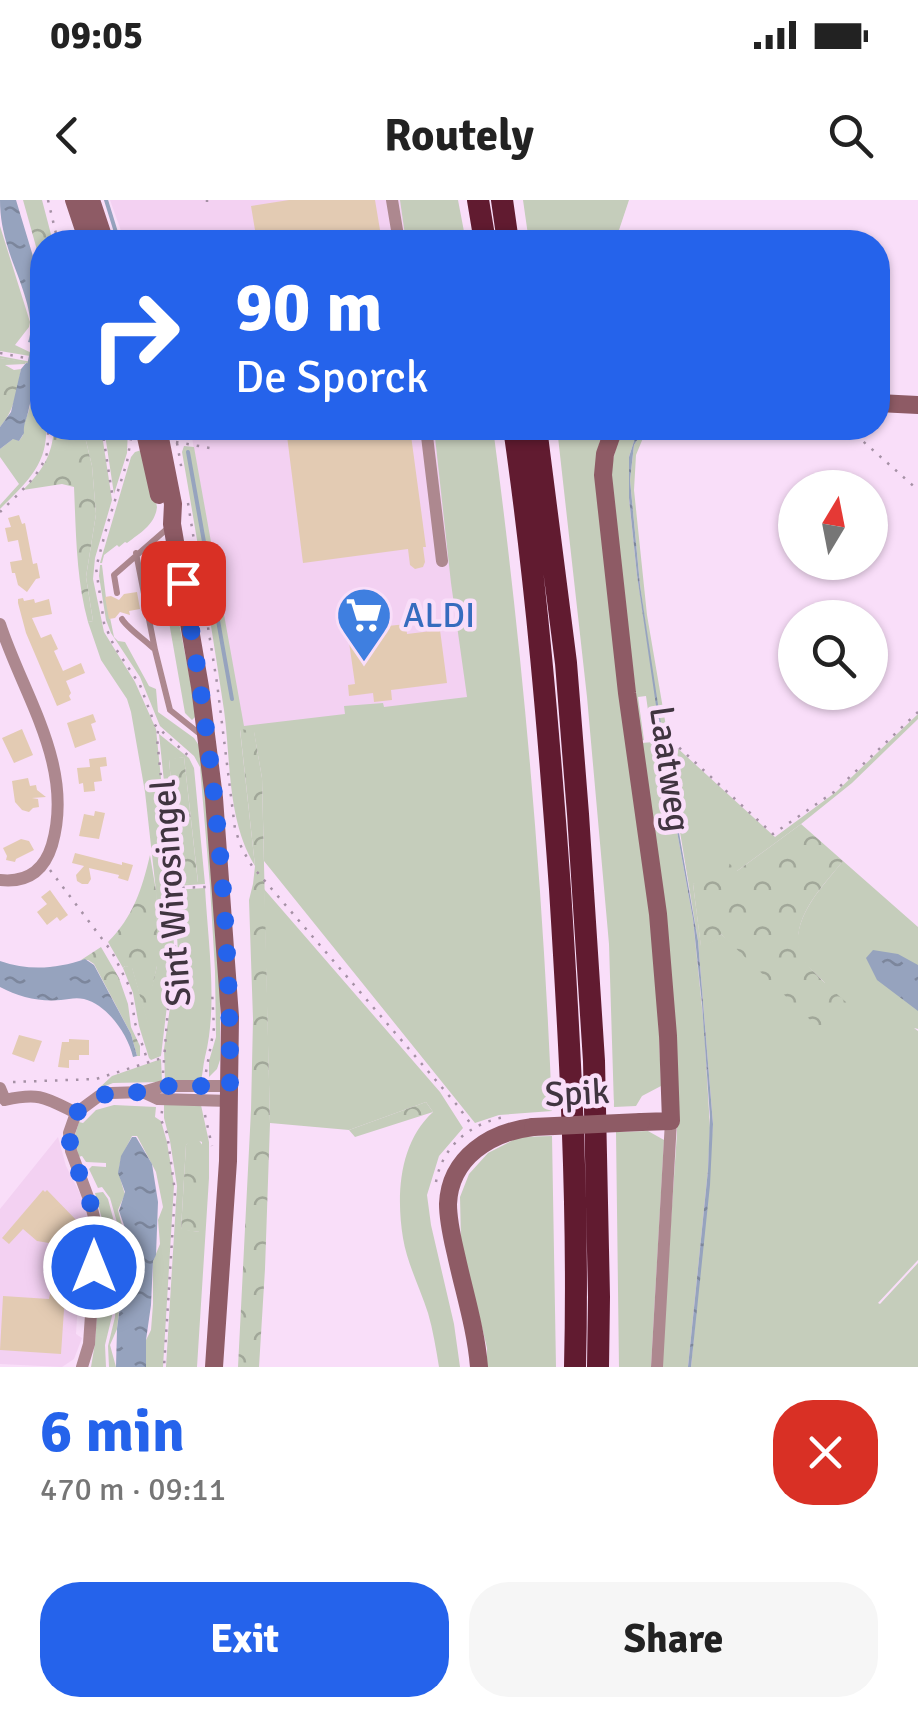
<!DOCTYPE html>
<meta charset="utf-8">
<style>
:root{--surface:#fff;--page:#f6f6f6;--text:#222;--muted:#767676;--accent:#2563eb}
body{margin:0;font-family:Signika,sans-serif;background:var(--page);color:var(--text);height:100vh;display:flex;flex-direction:column;font-size:38px;white-space:nowrap}
*{box-sizing:border-box;margin:0}
p{font-size:32px;color:var(--muted)}
.icon{flex:none;width:55px;height:55px;fill:none;stroke:currentColor;stroke-width:2;stroke-linecap:round;stroke-linejoin:round}
.map{position:relative;height:1167px;overflow:hidden}
.drawer{display:flex;flex-direction:column;background:var(--surface);flex:1}
.drawer>*{flex:none}
.guide{position:absolute;left:30px;top:30px;width:860px;height:210px;border-radius:40px;box-shadow:0 2px 8px #0004;background:#2563eb;color:#fff;overflow:hidden}
.needle{width:65px;rotate:10deg}
.tools{position:absolute;left:778px;top:270px;display:grid;gap:20px}
.tools a{display:grid;place-items:center;width:110px;height:110px;border-radius:50%;background:var(--surface);box-shadow:0 2px 8px #0004;font-size:50px}
.pin{position:absolute;display:grid;place-items:center;width:85px;height:85px;color:#fff;margin:-42px;border-radius:20px;box-shadow:0 5px 15px #0006}
.me{position:absolute;width:110px;margin:-55px;rotate:0deg;stroke-linejoin:round;filter:drop-shadow(0 0 8px #0008)}
.turn{display:flex;align-items:center;gap:35px;height:210px;padding:0 40px;font-size:45px}
.turn .icon{width:130px;height:130px;stroke-width:2.5}
.turn b{display:block;font-size:70px;line-height:85px}
.round{display:grid;place-items:center;flex:none;width:105px;height:105px;border-radius:40px;background:var(--page)}
.headline{display:flex;align-items:center;justify-content:space-between;height:170px;padding:0 40px}
h1{font-size:60px;font-weight:800;line-height:75px;color:var(--accent)}
.action{display:flex;gap:20px;margin-top:auto;padding:20px 40px}
.action a{flex:1;height:115px;border-radius:40px;background:var(--accent);color:#fff;font-size:40px;font-weight:800;line-height:115px;text-align:center}
.action a+a{background:var(--page);color:var(--text)}
.status{display:flex;justify-content:space-between;align-items:center;height:70px;padding:0 50px;background:var(--surface);direction:ltr}
.status svg{height:28px;fill:currentColor}
header{display:flex;justify-content:space-between;align-items:center;height:130px;padding:0 40px;background:var(--surface);font-size:45px;font-weight:800}
.map>svg:first-child{display:block}
</style>
<div class="status"><b>09:05</b><svg viewBox="0 0 49 12"><path d="M0 12V9h3v3zM5 12V6h3v6zM10 12V3h3v9zM15 12V0h3v12zM26 1h20v11H26zM47 4h2v5h-2z"/></svg></div>
<header><svg class="icon" aria-label="back" viewBox="0 0 24 24"><path d="M15 5l-7 7 7 7"/></svg>Routely<svg class="icon" aria-label="search" viewBox="0 0 24 24"><circle cx="10" cy="10" r="6"/><path d="M15 15l6 6"/></svg></header>
<div class="map">
<svg width="918" height="1167" viewBox="0 0 918 1167">
<defs>
<pattern id="forest-crowns" width="20" height="18" patternUnits="userSpaceOnUse" patternTransform="scale(2.5)"><rect width="20" height="18" fill="#c5cdbb"/><path d="M2 6a3 3 0 1 1 6 0M12 15a3 3 0 1 1 6 0" fill="none" stroke="#a1a799"/></pattern>
<pattern id="water-ripples" width="26" height="14" patternUnits="userSpaceOnUse" patternTransform="scale(2.5)"><rect width="26" height="14" fill="#96a3be"/><path d="M2 4q2-2 4 0t4 0M15 11q2-2 4 0t4 0" fill="none" stroke="#7c869c"/></pattern>
</defs>
<rect width="100%" height="100%" fill="#f9def9"/>
<path fill="#f3d1f2" d="M 110,0 L 417,0 L 422,42 L 125,42 Z
M 214,228 L 442,228 L 477,558 L 243,527 L 191,232 Z
M 58,937 L 66,966 L 89,1011 L 88,1033 L 82,1037 L 76,1134 L 82,1138 L 74,1159 L 62,1167 L 0,1164 L 0,1009 Z"/>
<path fill="#c5cdbb" fill-rule="evenodd" d="M 400,0 L 458,0 L 466,42 L 406,42 Z
M 523,0 L 629,0 L 615,42 L 529,42 Z
M 0,26 L 30,122 L 29,127 L 15,145 L 42,158 L 0,151 Z
M 0,156 L 42,164 L 42,228 L 46,228 C 48,265 24,285 0,309 L 0,305 L 19,284 L 0,257 L 0,249 L 14,238 L 19,241 L 23,235 C 22,225 26,220 29,210 C 33,195 35,179 32,164 L 0,158 Z
M 83,228 L 101,228 L 112,300 L 95,358 L 93,379 L 104,432 L 135,482 L 156,529 L 170,667 L 174,747 L 161,856 L 151,860 L 149,858 L 139,826 L 133,793 L 123,768 L 125,766 L 132,767 L 148,822 L 148,802 L 157,766 L 156,691 L 145,592 L 131,512 L 127,499 L 101,460 L 88,422 L 93,421 L 86,377 L 96,314 L 92,266 Z
M 104,228 L 128,228 L 127,253 L 114,294 Z
M 434,228 L 493,228 C 523,455 543,682 552,911 L 499,915 L 475,923 L 264,661 L 262,578 L 254,532 L 240,530 L 255,666 C 227,620 231,562 224,510 C 211,423 197,338 182,252 L 184,246 L 194,247 L 244,526 L 345,514 L 344,506 L 383,503 L 384,507 L 467,497 L 451,383 Z
M 557,228 L 603,228 L 596,257 L 602,343 L 656,758 L 661,886 L 642,896 L 636,906 L 614,907 L 609,744 L 587,497 Z
M 621,228 L 642,228 L 635,238 L 629,257 L 629,298 L 637,375 L 655,492 L 640,385 L 630,280 L 634,245 L 645,228 L 651,228 L 643,238 L 636,255 L 634,290 L 647,415 L 668,538 L 652,539 L 646,496 L 638,497 L 644,540 L 641,541 L 610,272 Z
M 145,249 L 157,307 C 155,325 140,333 127,343 L 125,342 L 119,347 L 117,345 L 104,355 L 102,363 L 100,363 L 131,257 L 135,252 Z
M 162,349 L 165,351 L 197,515 L 192,520 L 185,513 L 163,388 L 156,383 L 152,358 L 157,353 L 160,357 L 159,351 Z
M 100,365 L 102,365 L 106,398 L 114,437 L 118,441 L 125,442 L 149,486 L 156,489 L 158,512 L 194,538 L 202,550 L 220,789 L 220,860 L 217,869 L 209,877 L 209,861 L 216,837 L 215,771 L 210,686 L 200,567 L 194,556 L 160,526 L 140,477 L 111,433 L 106,420 L 99,376 Z
M 918,514 L 918,519 L 852,583 L 801,624 L 737,671 L 693,684 L 701,746 L 718,739 L 721,734 L 749,758 L 825,783 C 817,774 802,763 799,752 C 791,717 824,685 843,661 L 918,727 L 918,829 L 914,828 L 918,831 L 918,1060 L 878,1103 L 880,1104 L 918,1063 L 918,1167 L 691,1167 L 713,924 L 698,741 L 680,632 L 663,547 L 662,549 L 693,719 L 704,827 L 710,928 L 708,970 L 688,1167 L 661,1167 L 677,933 L 674,843 L 641,543 L 667,541 L 674,545 L 775,637 L 836,592 Z
M 159,534 L 189,558 L 194,568 L 205,684 L 175,686 ZM 184,557 L 198,682 L 181,684 L 169,560 Z
M 205,688 C 208,742 218,806 205,857 C 203,865 203,873 201,880 L 165,882 L 164,849 L 178,752 L 174,690 Z
M 264,689 L 440,892 L 463,928 L 439,956 L 427,995 L 431,1025 L 454,1124 L 460,1167 L 439,1167 C 436,1149 433,1130 428,1113 C 420,1088 407,1063 403,1038 C 396,995 399,943 433,912 L 426,902 L 349,930 L 270,923 Z
M 161,859 L 162,882 L 113,883 L 98,889 L 112,876 Z
M 164,902 L 201,905 L 209,942 L 209,978 L 197,1167 L 166,1167 L 177,986 L 170,941 L 164,918 ZM 194,939 L 202,942 L 199,1032 L 181,1029 L 186,945 Z
M 114,905 L 156,907 L 155,917 L 161,921 L 167,942 L 174,985 L 163,1167 L 146,1167 L 146,1140 L 151,1130 L 153,1104 L 153,1061 L 160,1044 L 158,1020 L 163,1007 L 156,972 L 137,936 L 132,936 C 119,963 115,964 125,994 L 118,1010 L 124,1033 L 116,1061 L 123,1075 L 117,1129 L 110,1145 L 116,1167 L 109,1167 L 108,1146 L 115,1117 L 117,1084 L 113,1062 L 120,1033 L 110,998 L 102,987 L 98,988 L 89,969 L 92,966 L 106,967 L 106,963 L 86,962 L 82,956 L 78,957 L 75,935 L 79,922 L 83,923 L 96,910 Z
M 648,931 L 664,940 L 651,1167 L 619,1167 L 616,932 Z
M 552,936 L 556,1167 L 487,1167 L 487,1148 L 461,1041 L 460,997 L 469,974 L 488,953 L 519,937 Z
M 103,992 L 108,999 L 117,1033 L 111,1059 L 115,1084 L 112,1116 L 105,1145 L 106,1167 L 91,1167 L 95,1143 L 103,1023 L 95,993 Z"/>
<path fill="url(#forest-crowns)" d="M 23,0 L 42,0 L 53,42 L 42,42 L 42,68 Z
M 0,158 L 25,162 L 25,164 L 5,165 L 14,170 L 21,169 C 17,190 15,210 0,227 Z
M 54,228 L 83,228 L 92,266 L 96,314 L 86,377 L 93,421 L 88,422 C 76,378 76,332 74,287 L 62,284 L 23,290 C 43,270 52,256 54,228 Z
M 240,529 L 254,531 L 262,578 L 270,923 L 265,1069 L 259,1167 L 238,1167 L 251,910 L 253,819 L 249,700 L 253,684 L 255,666 Z
M 184,557 L 198,683 L 180,684 L 169,559 Z
M 801,624 L 843,661 C 824,685 790,718 800,752 C 804,767 843,799 855,810 L 836,834 L 828,837 L 721,734 L 719,739 L 701,747 L 693,684 L 728,662 L 737,671 Z
M 150,655 L 156,691 L 157,734 L 157,766 L 148,807 L 151,849 L 147,821 L 132,768 L 125,766 L 123,768 L 108,742 C 133,717 142,689 150,655 Z
M 101,747 L 119,778 L 128,804 L 131,827 L 140,846 L 140,856 L 137,856 L 131,834 L 94,764 L 88,760 L 81,760 Z
M 426,902 L 433,912 L 355,937 L 349,930 Z
M 191,939 L 198,939 L 203,946 L 200,1032 L 181,1030 L 186,945 Z"/>
<path fill="url(#water-ripples)" d="M 0,0 L 16,0 L 42,86 L 41,145 L 28,142 C 38,116 16,75 8,48 C 3,32 0,17 0,0 Z
M 26,163 L 32,164 C 35,177 33,194 29,208 C 27,219 23,224 24,233 L 19,241 L 13,239 L 0,249 L 0,227 L 11,212 L 21,169 Z
M 642,228 L 645,228 L 634,245 L 630,280 L 640,385 L 662,531 L 660,533 L 637,375 L 629,298 L 629,257 L 635,238 Z
M 664,547 L 698,741 L 713,924 L 710,985 L 691,1167 L 688,1167 L 708,970 L 710,917 L 702,804 L 693,719 L 662,549 Z
M 873,750 L 898,754 L 918,765 L 918,811 L 877,780 L 866,758 Z
M 85,759 L 94,765 L 131,834 L 137,856 L 133,857 C 128,835 108,805 84,799 C 76,797 69,799 61,800 C 39,802 19,797 0,787 L 0,761 C 29,771 56,769 85,759 Z
M 132,937 L 136,937 L 152,964 L 158,1002 L 156,1055 L 153,1061 L 151,1105 L 146,1140 L 146,1167 L 116,1167 L 117,1129 L 124,1074 L 121,1067 L 125,1052 L 122,1044 L 126,1031 L 119,1011 L 125,992 L 118,973 L 121,956 Z"/>
<g fill="none" stroke-linecap="round" stroke-linejoin="round">
<path stroke="#96a3be" stroke-width="4" d="M 106,0 L 119,42
M 29,166 L 34,141
M 188,252 L 232,499"/>
</g>
<path fill="#e3cbb3" d="M 289,0 L 375,0 L 382,42 L 257,42 L 251,6 Z
M 286,228 L 410,228 L 426,347 L 423,347 L 425,362 L 423,367 L 415,369 L 410,365 L 408,349 L 303,363 Z
M 19,315 L 22,324 L 25,323 L 33,364 L 37,363 L 40,378 L 36,379 L 27,392 L 18,385 L 15,373 L 12,373 L 10,362 L 22,360 L 18,340 L 8,342 L 5,328 L 11,327 L 8,318 Z
M 137,392 L 140,409 L 129,411 L 130,415 L 120,412 L 115,418 L 109,419 L 105,397 L 111,396 L 119,400 L 124,394 Z
M 23,398 L 24,401 L 34,399 L 35,403 L 49,399 L 52,414 L 32,418 L 41,438 L 51,434 L 58,449 L 54,451 L 63,471 L 81,463 L 85,473 L 66,481 L 71,493 L 69,496 L 71,500 L 57,506 L 26,433 L 18,403 L 18,399 Z
M 406,424 L 407,434 L 440,430 L 447,483 L 391,490 L 392,500 L 374,502 L 373,493 L 349,496 L 348,485 L 355,484 L 349,442 L 372,439 L 370,428 Z
M 93,514 L 96,522 L 91,524 L 96,540 L 75,548 L 67,523 Z
M 22,529 L 33,555 L 14,563 L 2,538 Z
M 106,557 L 107,566 L 100,567 L 102,581 L 94,582 L 95,591 L 84,592 L 83,583 L 79,584 L 77,568 L 90,567 L 89,559 Z
M 28,578 L 30,586 L 36,585 L 37,590 L 46,597 L 32,598 L 38,599 L 39,607 L 33,608 L 29,612 L 22,610 L 15,602 L 12,581 Z
M 95,611 L 105,613 L 99,639 L 79,636 L 84,614 L 94,616 Z
M 21,639 L 29,641 L 34,650 L 16,659 L 15,662 L 6,660 L 7,656 L 3,648 Z
M 75,653 L 122,665 L 122,662 L 133,665 L 128,681 L 118,678 L 119,675 L 89,668 L 91,679 L 88,684 L 82,684 L 77,681 L 76,675 L 84,666 L 72,663 Z
M 50,690 L 68,715 L 60,721 L 57,717 L 47,725 L 37,712 L 47,704 L 41,697 Z
M 19,835 L 42,841 L 34,862 L 12,854 Z
M 69,839 L 89,840 L 89,855 L 79,855 L 79,860 L 69,860 L 69,868 L 58,867 L 62,842 L 69,842 Z
M 43,990 L 45,992 L 47,990 L 80,1024 L 66,1040 L 49,1043 L 37,1041 L 23,1029 L 9,1044 L 2,1038 Z
M 50,1094 L 65,1095 L 61,1154 L 0,1150 L 3,1096 L 49,1099 Z"/>
<g fill="none" stroke-linecap="round" stroke-linejoin="round">
<path stroke="#a591a5" stroke-width="2.5" stroke-dasharray="2.5 8" stroke-linecap="butt" d="M 48,0 L 58,42
M 207,0 L 207,2
M 0,153 L 42,161
M 102,228 L 113,300
M 848,228 L 918,290
M 131,238 L 127,262 L 107,326 L 96,368 L 104,423 L 114,446 L 140,485 L 155,525 L 193,560
M 176,242 L 210,248
M 177,243 L 182,271
M 188,303 L 217,483 L 235,629 L 242,649 L 252,666 L 457,905 L 473,927
M 0,312 C 16,296 41,275 47,253 C 48,245 48,235 48,228
M 158,531 L 157,538 L 172,688 L 206,687
M 650,541 L 673,542 L 773,634 L 834,592 L 918,512
M 50,670 L 112,752 L 130,788 L 135,823 L 148,862
M 206,872 L 214,828 L 212,791
M 163,873 L 168,808 L 174,774 L 175,741 L 172,688
M 13,882 L 96,879 L 162,858
M 162,911 L 161,920 L 167,933 L 175,992 L 164,1167
M 205,915 L 212,946
M 436,982 C 442,946 471,923 505,917"/>
<path stroke="#ad888f" stroke-width="6" d="M 248,228 L 249,235
M 136,353 L 155,450 L 170,510 L 200,534
M 117,393 L 114,375 L 168,328
M 122,419 C 127,428 144,439 153,448"/>
<path stroke="#ad888f" stroke-width="12" d="M 392,0 L 399,42
M 426,228 L 442,361
M 0,424 C 23,495 75,566 52,645 C 44,671 27,683 0,680
M 0,888 L 5,900 C 40,892 46,898 76,913
M 143,892 L 158,899 L 230,901
M 82,1167 L 89,1144 L 97,1029 L 91,1005 L 71,951 L 69,933 L 76,913 L 99,896 L 111,893 L 143,892 L 163,886 L 230,886
M 657,1167 L 671,921"/>
<path stroke="#8e5b65" stroke-width="18" d="M 74,0 L 88,42
M 91,0 L 105,42
M 878,203 L 918,205
M 144,228 L 159,295
M 158,228 L 173,304 L 172,324 L 200,487 L 214,598 L 230,817 L 228,961 L 214,1167
M 614,228 L 605,254 L 603,275 L 627,493 L 658,714 L 668,836 L 671,921 L 641,922
M 479,1167 C 476,1130 465,1095 457,1059 C 453,1041 448,1023 448,1004 C 450,957 491,932 533,927"/>
<path stroke="#611b30" stroke-width="22" d="M 478,0 L 485,42
M 502,0 L 508,42
M 514,228 C 536,380 549,535 560,689 C 570,848 579,1007 575,1167
M 536,228 L 566,463 L 578,614 L 594,861 L 599,1097 L 598,1167"/>
<path stroke="#8e5b65" stroke-width="18" d="M 533,927 L 641,922"/>
</g>
<g fill="none" stroke-linecap="round" stroke-linejoin="round">
<path stroke="#2563eb" stroke-width="18" stroke-dasharray="0 32.4" d="M 94,1067 L 97,1029 L 91,1005 L 71,951 L 69,933 L 76,913 L 99,896 L 111,893 L 143,892 L 164,886 L 230,886 C 231,718 213,549 183,383"/>
</g>
<defs>
<g id="supermarket-pin" transform="scale(2.875)"><path d="M0 17L-7.5 6A9.5 9.5 0 1 1 7.5 6Z" fill="#3f7fe0" stroke="#f9def9"/><path d="M-6-5.5h2.5l.6 2H6L4.5 2H-2.5L-4.4-4H-6ZM-1.5 3.2a1.3 1.3 0 1 0 .1 0ZM3 3.2a1.3 1.3 0 1 0 .1 0Z" fill="#fff"/></g>
</defs>
<g fill-rule="evenodd">
<use href="#supermarket-pin" x="364" y="415"/>
</g>
<g text-anchor="middle" dominant-baseline="central" stroke-width="9" stroke-linejoin="round" paint-order="stroke">
<g font-size="35" fill="#366cbe" stroke="#f9def9" text-anchor="start">
<text x="403" y="415">ALDI</text>
</g>
<g font-size="35" fill="#403540" stroke="#f9def9">
<text transform="translate(670 569) rotate(82)">Laatweg</text>
<text transform="translate(171 693) rotate(-94)">Sint Wirosingel</text>
<text transform="translate(577 893) rotate(-3)">Spik</text>
</g>
</g>
</svg>
<div class="tools">
<a><svg class="needle" viewBox="-14 -14 28 28"><path d="M0-13l5 13h-10z" fill="#e53935"/><path d="M0 13l5-13h-10z" fill="#767676"/></svg></a>
<a><svg class="icon" aria-label="search" viewBox="0 0 24 24"><circle cx="10" cy="10" r="6"/><path d="M15 15l6 6"/></svg></a>
</div>
<div class="pin" style="left:183px;top:383px;background:#d93025"><svg class="icon" aria-label="arrive" viewBox="0 0 24 24"><path d="M6 21V4h12l-3 4 3 4H6"/></svg></div>
<svg class="me" style="left:94px;top:1067px" viewBox="-20 -20 40 40"><circle r="17" fill="#2563eb" stroke="#fff" stroke-width="3"/><path d="M0-11L8 9 0 5-8 9z" fill="#fff"/></svg>
<div class="guide">
<div class="turn"><svg class="icon" aria-label="right" viewBox="0 0 24 24"><path d="M7 20v-9h11M14 6l5 5-5 5"/></svg><div><b>90 m</b>De Sporck</div></div>
</div>
</div>
<section class="drawer">
<div class="headline"><div><h1>6 min</h1><p>470 m · 09:11</p></div><a class="round" style="background:#d93025;color:#fff"><svg class="icon" aria-label="close" viewBox="0 0 24 24"><path d="M6 6l12 12M18 6L6 18"/></svg></a></div>
<div class="action"><a>Exit</a><a>Share</a></div>
</section>
